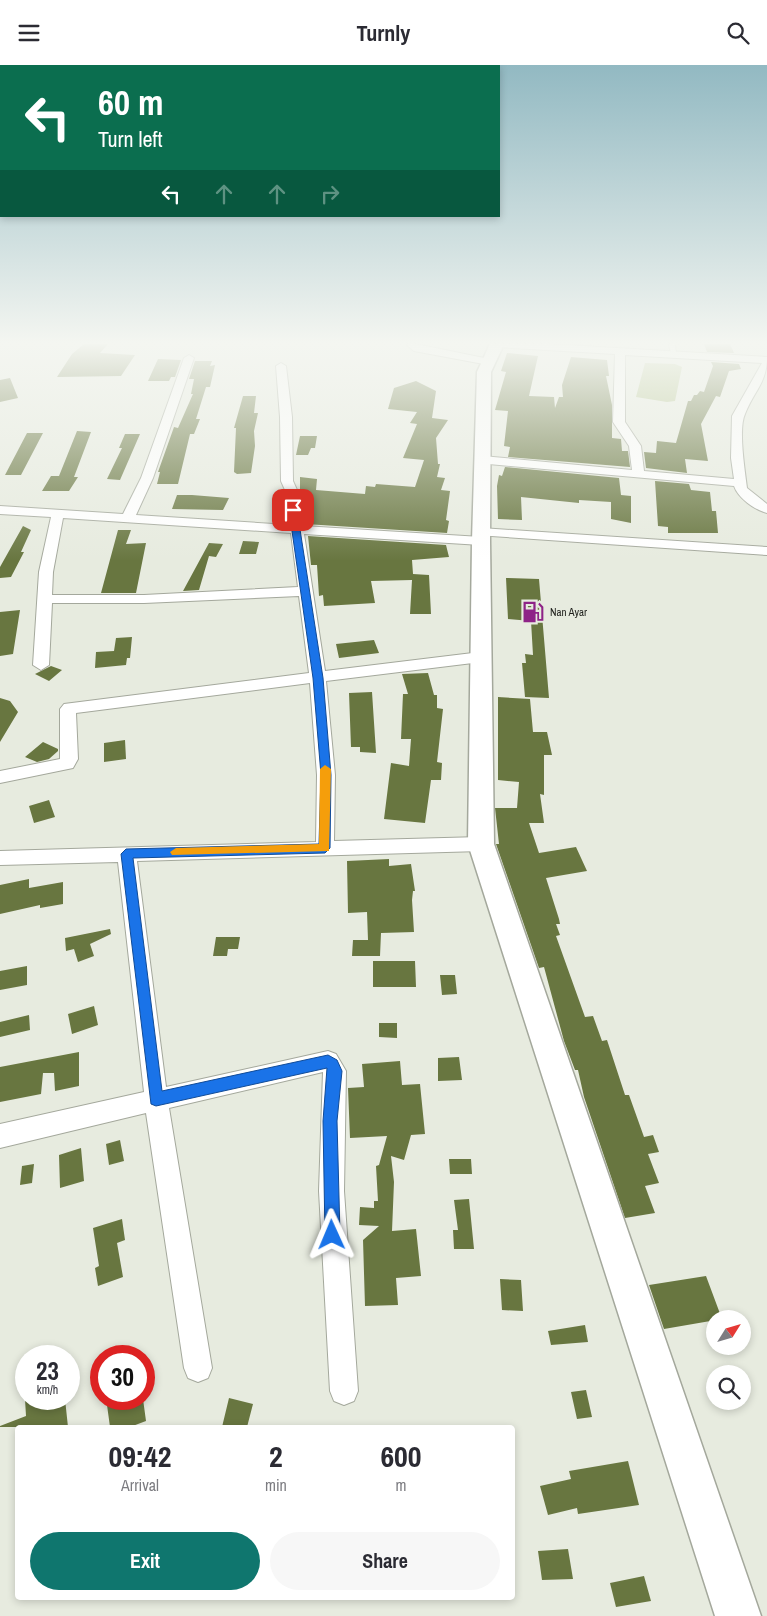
<!DOCTYPE html>
<style>
:root{--surface:#fff;--page:#f7f7f7;--text:#2b2b33;--muted:#7c7c81;--accent:#0f766e}
body{margin:0;font-family:"Archivo Narrow",sans-serif;background:var(--page);color:var(--text);height:100vh;display:flex;flex-direction:column;font-size:19px;white-space:nowrap}
*{box-sizing:border-box;margin:0}
p{font-size:16px;color:var(--muted)}
.icon{flex:none;width:28px;height:28px;fill:none;stroke:currentColor;stroke-width:2;stroke-linecap:round;stroke-linejoin:round}
.map{position:relative;flex:1;overflow:hidden}
.sheet{position:absolute;left:15px;top:1360px;width:500px;height:175px;display:flex;flex-direction:column;background:var(--surface);border-radius:5px;box-shadow:0 2px 8px #0003}
.sheet>*{flex:none}
.banner{position:absolute;left:0px;top:0px;width:500px;height:152px;box-shadow:0 2px 8px #0003;background:#0b6e4f;color:#fff;overflow:hidden}
.needle{width:32px;rotate:53deg}
.tools{position:absolute;left:706px;top:1245px;display:grid;gap:10px}
.tools a{display:grid;place-items:center;width:45px;height:45px;border-radius:50%;background:var(--surface);box-shadow:0 2px 8px #0003;font-size:25px}
.speed{position:absolute;left:15px;top:1280px;display:flex;gap:10px;font-size:25px;font-weight:700;text-align:center}
.speed>*{display:grid;place-content:center;width:65px;height:65px;border-radius:50%;background:var(--surface);box-shadow:0 2px 8px #0003;line-height:1}
.speed small{font-size:12px;font-weight:400}
.speed .limit{border:8px solid #d22;background:#fff;color:#111}
.pin{position:absolute;display:grid;place-items:center;width:42px;height:42px;color:#fff;margin:-21px;border-radius:10px;box-shadow:0 2px 8px #0006}
.me{position:absolute;width:55px;margin:-28px;rotate:359deg;stroke-linejoin:round;filter:drop-shadow(0 0 4px #0008)}
.turn{display:flex;align-items:center;gap:18px;height:105px;padding:0 15px;font-size:22px}
.turn .icon{width:65px;height:65px;stroke-width:2.5}
.turn b{display:block;font-size:35px;line-height:42px}
.lanes{display:flex;align-items:center;height:48px;padding:0 15px;background:#0003;justify-content:center;gap:25px;direction:ltr}
.lanes .off{opacity:.35}
.eta{display:flex;justify-content:space-evenly;align-items:center;height:85px;text-align:center}
.eta b{font-size:30px;font-weight:700;line-height:35px}
.button{display:flex;gap:10px;margin-top:auto;padding:10px 15px}
.button a{flex:1;height:58px;border-radius:30px;background:var(--accent);color:#fff;font-size:20px;font-weight:700;line-height:58px;text-align:center}
.button a+a{background:var(--page);color:var(--text)}
header{display:flex;justify-content:space-between;align-items:center;height:65px;padding:0 15px;background:var(--surface);font-size:22px;font-weight:700}
.map>svg:first-child{display:block}
</style>
<header><svg class="icon" aria-label="menu" viewBox="0 0 24 24"><path d="M4 6h16M4 12h16M4 18h16"/></svg>Turnly<svg class="icon" aria-label="search" viewBox="0 0 24 24"><circle cx="10" cy="10" r="6"/><path d="M15 15l6 6"/></svg></header>
<div class="map">
<svg width="767" height="1551" viewBox="0 0 767 1551">
<rect width="100%" height="100%" fill="#e7ebdf"/>
<path fill="#b1c188" d="M 645,298 L 675,299 L 682,302 L 675,336 L 667,337 L 636,332 Z"/>
<path fill="#687640" d="M 84,279 L 108,279 L 100,288 L 135,290 L 121,311 L 57,312 L 72,289 Z
M 704,279 L 730,279 L 734,288 L 707,287 Z
M 507,288 L 538,291 L 529,331 L 554,332 L 555,343 L 559,332 L 563,332 L 562,320 L 571,292 L 607,295 L 609,311 L 606,311 L 612,340 L 612,373 L 621,374 L 622,386 L 628,386 L 630,402 L 508,392 L 510,382 L 504,381 L 508,346 L 495,345 L 506,307 L 501,306 Z
M 158,294 L 181,295 L 175,312 L 171,312 L 169,316 L 148,316 Z
M 195,296 L 212,296 L 210,301 L 215,300 L 210,322 L 206,322 L 196,354 L 200,354 L 194,369 L 190,369 L 178,419 L 157,419 L 160,407 L 158,407 L 174,362 L 178,363 L 193,329 L 191,329 L 194,314 L 189,314 Z
M 711,297 L 739,299 L 741,304 L 729,306 L 720,332 L 716,331 L 701,359 L 708,396 L 685,394 L 687,408 L 646,403 L 644,387 L 656,388 L 657,376 L 676,378 L 688,336 L 691,336 L 694,330 L 697,330 L 700,326 L 704,327 L 713,301 Z
M 10,313 L 18,333 L 0,337 L 0,315 Z
M 416,316 L 436,326 L 432,353 L 448,355 L 436,373 L 438,399 L 440,399 L 437,412 L 445,413 L 441,425 L 450,426 L 446,455 L 449,456 L 447,468 L 305,459 L 312,430 L 300,430 L 300,412 L 317,414 L 316,425 L 365,429 L 366,421 L 375,422 L 376,419 L 415,422 L 424,395 L 403,393 L 417,359 L 410,358 L 417,347 L 388,344 L 394,323 Z
M 243,331 L 256,331 L 254,348 L 258,348 L 254,366 L 255,381 L 251,408 L 237,409 L 234,407 L 236,363 L 234,363 Z
M 77,366 L 91,367 L 74,412 L 78,412 L 69,426 L 42,426 L 51,411 L 59,411 Z
M 27,368 L 43,368 L 21,410 L 5,410 Z
M 125,369 L 140,369 L 120,415 L 107,414 L 122,383 L 119,383 Z
M 300,371 L 317,371 L 315,383 L 311,383 L 308,390 L 296,390 Z
M 505,402 L 619,413 L 621,430 L 631,431 L 631,458 L 611,454 L 611,437 L 579,435 L 579,438 L 521,432 L 522,455 L 498,454 L 497,421 L 499,410 L 502,411 Z
M 655,416 L 689,419 L 691,425 L 710,427 L 712,446 L 716,446 L 718,468 L 668,468 L 668,462 L 658,461 Z
M 177,430 L 192,430 L 229,433 L 223,445 L 172,444 Z
M 23,461 L 31,465 L 21,487 L 24,487 L 11,512 L 0,513 L 0,502 Z
M 118,465 L 131,465 L 126,479 L 146,478 L 136,528 L 101,528 Z
M 308,471 L 446,480 L 449,492 L 412,495 L 413,509 L 429,510 L 431,549 L 410,549 L 412,515 L 371,516 L 375,538 L 324,541 L 323,530 L 319,531 L 317,500 L 311,500 Z
M 243,476 L 259,477 L 256,489 L 239,489 Z
M 209,478 L 223,479 L 216,492 L 209,491 L 199,525 L 183,526 Z
M 506,513 L 539,514 L 549,633 L 525,632 L 522,598 L 526,598 L 525,589 L 533,590 L 531,556 L 508,554 Z
M 20,545 L 13,589 L 0,591 L 0,547 Z
M 132,572 L 130,593 L 127,593 L 126,600 L 95,603 L 96,587 L 114,586 L 116,573 Z
M 374,575 L 379,588 L 339,593 L 336,579 Z
M 51,601 L 62,605 L 49,616 L 35,609 Z
M 428,608 L 434,630 L 437,630 L 437,643 L 443,644 L 437,697 L 442,698 L 441,715 L 431,715 L 425,758 L 384,754 L 391,698 L 409,701 L 411,674 L 401,674 L 403,629 L 408,629 L 402,609 Z
M 372,627 L 376,688 L 360,687 L 360,682 L 351,682 L 349,628 Z
M 498,632 L 530,634 L 533,667 L 547,667 L 552,690 L 544,690 L 544,730 L 540,729 L 544,758 L 529,758 L 539,788 L 576,782 L 587,806 L 546,813 L 559,854 L 560,859 L 556,859 L 560,870 L 556,871 L 585,952 L 593,951 L 602,976 L 607,975 L 625,1030 L 629,1030 L 644,1072 L 653,1070 L 659,1087 L 648,1089 L 659,1118 L 645,1121 L 655,1148 L 625,1153 L 584,1032 L 578,1005 L 575,1005 L 564,976 L 544,902 L 539,903 L 496,779 L 499,779 L 495,743 L 517,743 L 519,717 L 498,715 Z
M 0,633 L 10,636 L 18,647 L 0,677 Z
M 125,675 L 126,694 L 104,697 L 104,678 Z
M 43,677 L 58,684 L 58,686 L 49,694 L 37,697 L 25,692 Z
M 49,735 L 55,752 L 34,758 L 29,741 Z
M 389,794 L 389,801 L 411,799 L 415,826 L 413,826 L 412,835 L 414,867 L 381,868 L 380,891 L 352,891 L 353,875 L 368,875 L 367,847 L 348,848 L 347,796 Z
M 29,814 L 29,823 L 63,817 L 63,839 L 40,843 L 40,840 L 0,849 L 0,820 Z
M 110,864 L 111,869 L 90,879 L 94,891 L 78,897 L 74,884 L 66,886 L 65,873 Z
M 216,872 L 240,872 L 238,884 L 228,884 L 227,891 L 213,891 Z
M 373,896 L 415,896 L 416,922 L 373,922 Z
M 27,901 L 27,920 L 0,925 L 0,906 Z
M 440,910 L 455,910 L 457,929 L 442,930 Z
M 94,941 L 98,960 L 72,969 L 68,949 Z
M 29,950 L 30,965 L 0,972 L 0,957 Z
M 379,958 L 397,958 L 397,973 L 379,972 Z
M 79,987 L 79,1021 L 55,1026 L 54,1008 L 43,1008 L 41,1029 L 0,1037 L 0,1002 Z
M 459,992 L 462,1015 L 438,1016 L 438,993 Z
M 400,996 L 402,1020 L 420,1019 L 425,1069 L 411,1070 L 404,1095 L 391,1091 L 394,1117 L 392,1166 L 416,1164 L 421,1211 L 396,1213 L 398,1240 L 365,1241 L 363,1175 L 379,1161 L 359,1160 L 360,1142 L 374,1143 L 374,1136 L 378,1136 L 376,1101 L 379,1100 L 387,1071 L 350,1073 L 348,1023 L 364,1022 L 362,999 Z
M 120,1075 L 124,1096 L 109,1100 L 106,1079 Z
M 81,1083 L 84,1116 L 60,1123 L 59,1090 Z
M 449,1094 L 471,1094 L 472,1109 L 450,1109 Z
M 34,1099 L 32,1118 L 20,1120 L 22,1101 Z
M 469,1134 L 474,1184 L 454,1184 L 453,1165 L 458,1165 L 454,1135 Z
M 122,1154 L 125,1175 L 117,1178 L 123,1212 L 98,1221 L 95,1203 L 99,1201 L 93,1163 Z
M 706,1211 L 722,1254 L 664,1264 L 649,1220 Z
M 500,1214 L 521,1215 L 523,1246 L 502,1245 Z
M 585,1260 L 588,1277 L 551,1280 L 548,1266 Z
M 586,1325 L 592,1352 L 577,1354 L 571,1327 Z
M 229,1333 L 253,1339 L 247,1362 L 222,1362 Z
M 25,1334 L 65,1334 L 68,1362 L 0,1362 L 0,1361 L 26,1351 Z
M 124,1334 L 143,1334 L 146,1356 L 130,1362 L 110,1362 L 107,1340 Z
M 628,1396 L 639,1440 L 578,1449 L 577,1443 L 548,1450 L 540,1421 L 571,1414 L 569,1406 Z
M 568,1484 L 573,1514 L 542,1515 L 538,1486 Z
M 644,1511 L 651,1536 L 616,1542 L 610,1518 Z"/>
<g fill="none" stroke-linecap="round" stroke-linejoin="round">
<g stroke="#a4a89c" stroke-width="2">
<path id="service" d="M 669,279 L 675,279 L 676,290 L 671,289 Z"/>
</g>
<g stroke="#a4a89c" stroke-width="2">
<path id="minor" d="M 406,279 L 416,279 L 489,294 L 494,297 L 489,300 L 414,286 Z
M 491,279 L 549,279 L 767,292 C 767,318 754,326 745,349 C 738,364 745,406 747,423 L 767,439 L 767,448 C 755,445 738,433 734,421 L 478,398 L 478,392 L 482,391 L 632,405 L 629,381 L 613,357 L 615,289 L 496,282 ZM 625,290 L 762,298 L 732,351 L 731,393 L 734,414 L 644,406 L 641,381 L 625,357 Z
M 189,290 L 194,293 L 153,413 L 136,450 L 289,460 L 285,425 L 281,416 L 280,352 L 276,301 L 281,298 L 286,301 L 292,352 L 293,416 L 297,425 L 303,461 L 481,472 L 488,476 L 481,480 L 304,469 L 325,606 L 481,587 L 489,592 L 481,597 L 326,616 L 335,710 L 334,776 L 481,772 L 488,774 L 490,779 L 488,784 L 481,786 L 137,796 L 166,1022 L 328,986 L 336,989 L 346,1006 L 344,1126 L 358,1326 L 354,1336 L 344,1340 L 334,1336 L 330,1326 L 319,1126 L 323,1007 L 169,1043 L 212,1303 L 208,1313 L 198,1317 L 188,1313 L 184,1303 L 146,1048 L 0,1083 L 0,1059 L 144,1027 L 118,797 L 0,800 L 0,786 L 316,777 L 317,710 L 310,618 L 76,648 L 78,694 L 73,703 L 0,718 L 0,706 L 60,694 L 60,644 L 64,639 L 309,608 L 299,531 L 144,538 L 52,538 L 49,600 L 41,605 L 33,600 L 39,507 L 51,452 L 0,449 L 0,441 L 123,449 L 141,413 L 184,293 ZM 63,453 L 291,468 L 298,522 L 144,530 L 52,530 L 53,507 Z
M 481,463 L 767,482 L 767,490 L 476,470 L 474,467 L 476,464 Z"/>
</g>
<g stroke="#a4a89c" stroke-width="3">
<path id="secondary" d="M 490,279 L 504,279 L 491,307 L 490,476 L 494,779 L 761,1551 L 715,1551 L 468,779 L 472,476 L 477,307 Z"/>
</g>
<use href="#service" fill="#fff" fill-rule="evenodd"/>
<use href="#minor" fill="#fff" fill-rule="evenodd"/>
<use href="#secondary" fill="#fff" fill-rule="evenodd"/>
</g>
<linearGradient id="sky" x2="0" y2="1"><stop stop-color="#92b9c2"/><stop offset="0.56" stop-color="#f4f6f1"/><stop offset="1" stop-color="#f4f6f1" stop-opacity="0"/></linearGradient>
<rect width="767" height="496" fill="url(#sky)"/>
<path fill="#1a73e8" stroke="#114b97" d="M 293,443 L 297,445 L 323,613 L 331,710 L 330,783 L 325,788 L 133,793 L 162,1026 L 328,990 L 337,995 L 342,1006 L 337,1056 L 340,1170 L 338,1176 L 332,1178 L 327,1176 L 325,1170 L 323,1056 L 327,1003 L 156,1041 L 151,1039 L 121,789 L 126,784 L 319,779 L 321,710 L 313,613 L 289,445 Z"/>
<path fill="#f59e0b" d="M 325,700 L 331,704 L 329,786 L 172,790 L 170,787 L 176,783 L 319,779 L 320,704 Z"/>
<defs>
<g id="fuel-bare" transform="scale(1.725)"><path d="M-5.5-6h7V0h2V4h1.3V-2.5L3-4.5l.8-.8L6-3V5H2.5V1h-1V6h-7ZM-4.2-4.7v3.2H.2V-4.7Z" fill="#8e2387" stroke="#e7ebdf" stroke-width="2.5" paint-order="stroke"/></g>
</defs>
<g fill-rule="evenodd">
<use href="#fuel-bare" x="533" y="547"/>
</g>
<g text-anchor="middle" dominant-baseline="central" stroke-width="5" stroke-linejoin="round" paint-order="stroke">
<g font-size="11" fill="#1c1d19" stroke="#e7ebdf" text-anchor="start">
<text x="550" y="547">Nan Ayar</text>
</g>
</g>
</svg>
<div class="tools">
<a><svg class="needle" viewBox="-14 -14 28 28"><path d="M0-13l5 13h-10z" fill="#e53935"/><path d="M0 13l5-13h-10z" fill="#7c7c81"/></svg></a>
<a><svg class="icon" aria-label="search" viewBox="0 0 24 24"><circle cx="10" cy="10" r="6"/><path d="M15 15l6 6"/></svg></a>
</div>
<div class="speed"><div>23<small>km/h</small></div><div class="limit">30</div></div>
<div class="pin" style="left:293px;top:445px;background:#d93025"><svg class="icon" aria-label="arrive" viewBox="0 0 24 24"><path d="M6 21V4h12l-3 4 3 4H6"/></svg></div>
<svg class="me" style="left:332px;top:1170px" viewBox="-20 -20 40 40"><path d="M0-17L14 15 0 8-14 15z" fill="#1a73e8" stroke="#fff" stroke-width="4"/></svg>
<div class="banner">
<div class="turn"><svg class="icon" aria-label="left" viewBox="0 0 24 24"><path d="M17 20v-9H6M10 6l-5 5 5 5"/></svg><div><b>60 m</b>Turn left</div></div>
<div class="lanes"><svg class="icon" aria-label="left" viewBox="0 0 24 24"><path d="M17 20v-9H6M10 6l-5 5 5 5"/></svg><svg class="icon off" aria-label="ahead" viewBox="0 0 24 24"><path d="M12 20V5M6 11l6-6 6 6"/></svg><svg class="icon off" aria-label="ahead" viewBox="0 0 24 24"><path d="M12 20V5M6 11l6-6 6 6"/></svg><svg class="icon off" aria-label="right" viewBox="0 0 24 24"><path d="M7 20v-9h11M14 6l5 5-5 5"/></svg></div>
</div>
<section class="sheet">
<div class="eta">
<div><b>09:42</b><p>Arrival</p></div>
<div><b>2</b><p>min</p></div>
<div><b>600</b><p>m</p></div>
</div>
<div class="button"><a>Exit</a><a>Share</a></div>
</section>
</div>
